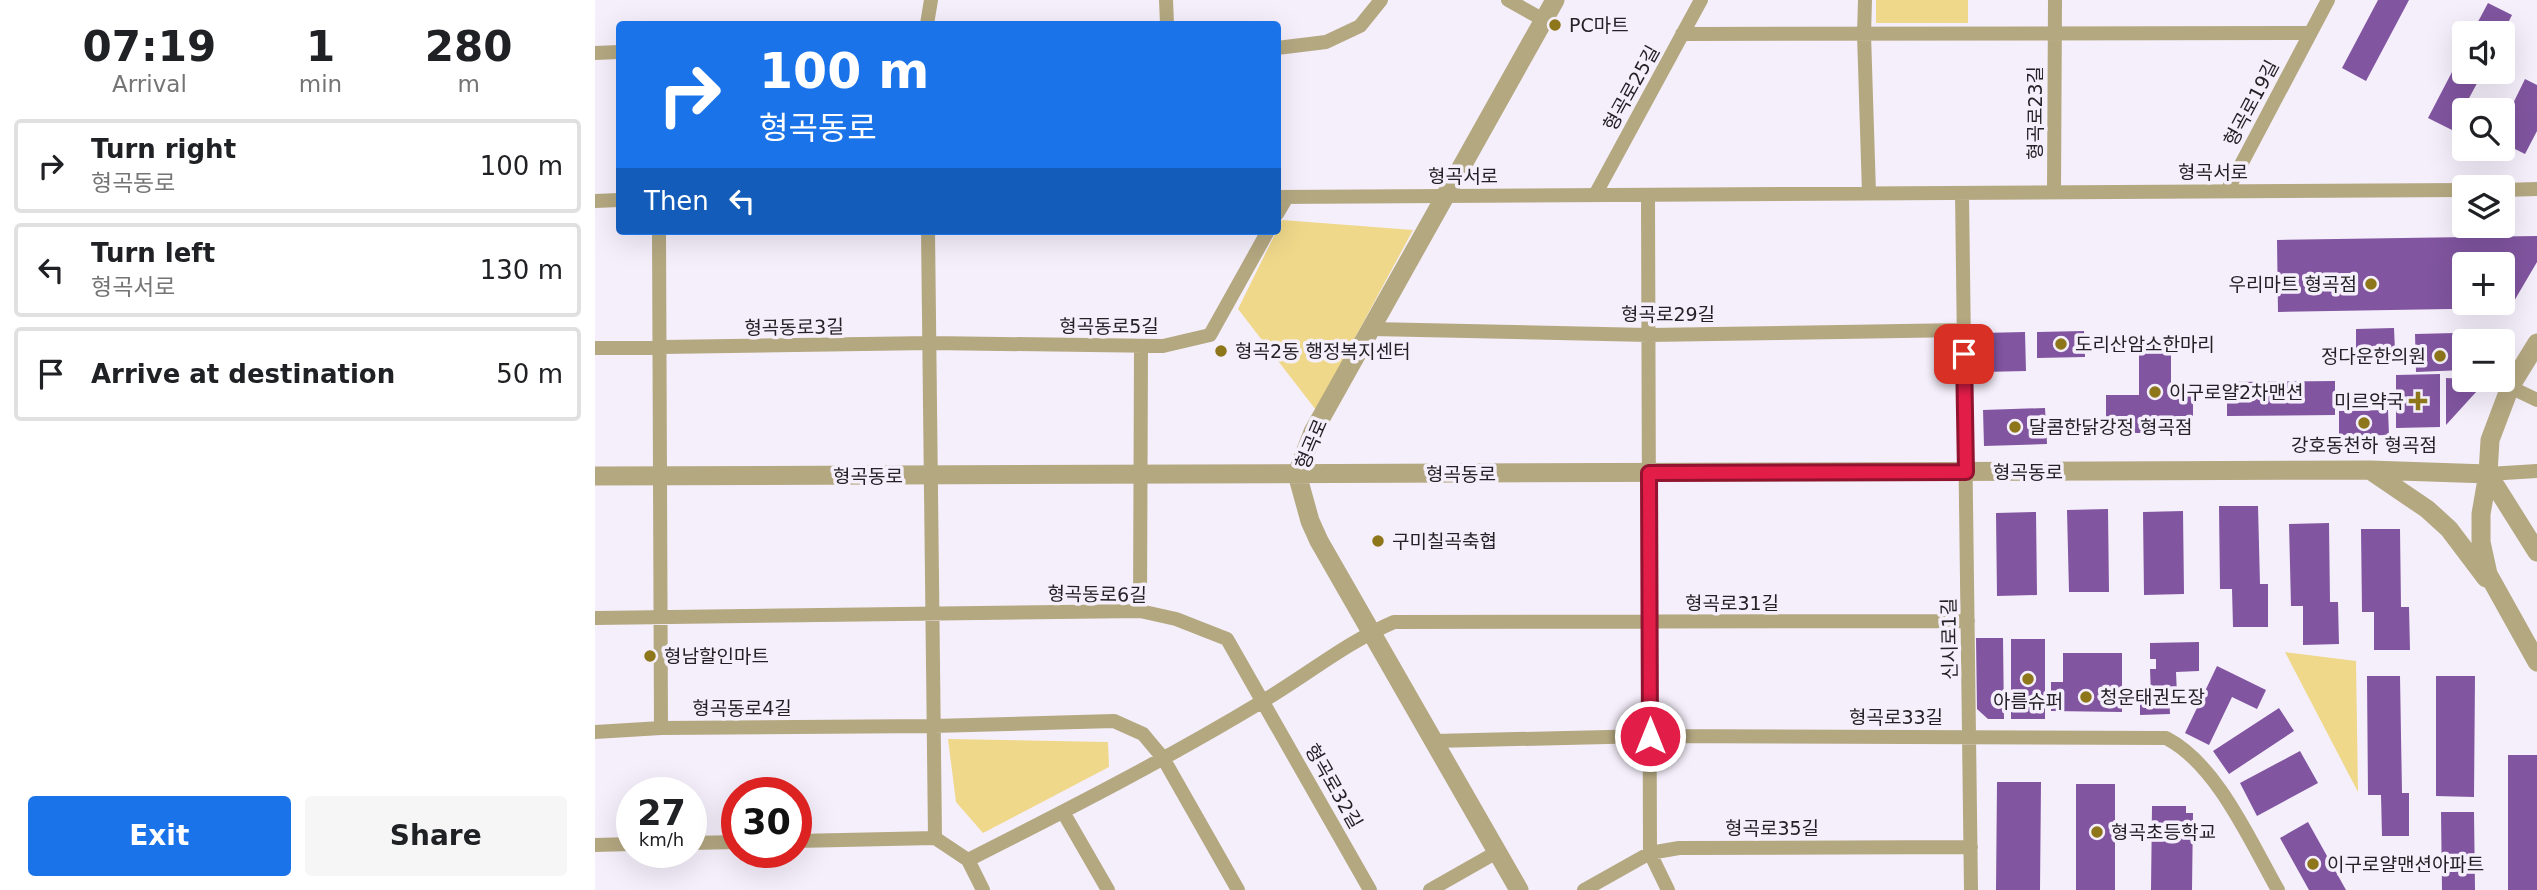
<!DOCTYPE html>
<meta charset="utf-8">
<style>
:root{--surface:#fff;--page:#f6f6f6;--text:#202124;--muted:#757577;--line:#e0e0e0;--accent:#1a73e8}
body{margin:0;font-family:"DejaVu Sans","Noto Sans KR",sans-serif;background:var(--page);color:var(--text);height:100vh;display:flex;flex-direction:column;font-size:26px;white-space:nowrap}
*{box-sizing:border-box;margin:0}
p{font-size:23px;color:var(--muted)}
.icon{flex:none;width:38px;height:38px;fill:none;stroke:currentColor;stroke-width:2;stroke-linecap:round;stroke-linejoin:round}
.map{position:relative;flex:1;overflow:hidden}
.panel{display:flex;flex-direction:column;background:var(--surface);width:595px}
.panel>*{flex:none}
.guide{position:absolute;left:21px;top:21px;width:665px;height:214px;border-radius:7px;box-shadow:0 7px 28px #0002;background:#1a73e8;color:#fff;overflow:hidden}
.fabs{position:absolute;left:1857px;top:21px;display:grid;gap:14px}
.fabs a{display:grid;place-items:center;width:63px;height:63px;border-radius:7px;background:var(--surface);box-shadow:0 7px 28px #0002;font-size:35px}
.speed{position:absolute;left:21px;top:777px;display:flex;gap:14px;font-size:35px;font-weight:700;text-align:center}
.speed>*{display:grid;place-content:center;width:91px;height:91px;border-radius:50%;background:var(--surface);box-shadow:0 7px 28px #0002;line-height:1}
.speed small{font-size:18px;font-weight:400}
.speed .limit{border:10px solid #d22;background:#fff;color:#111}
.pin{position:absolute;display:grid;place-items:center;width:60px;height:60px;color:#fff;margin:-30px;border-radius:14px;box-shadow:0 4px 10px #0006}
.me{position:absolute;width:77px;margin:-38px;rotate:0deg;stroke-linejoin:round;filter:drop-shadow(0 0 5px #0008)}
.turn{display:flex;align-items:center;gap:24px;height:147px;padding:0 28px;font-size:32px}
.turn .icon{width:91px;height:91px;stroke-width:2.5}
.turn b{display:block;font-size:49px;line-height:60px}
.then{display:flex;align-items:center;height:66px;padding:0 28px;background:#0003;gap:14px;font-size:26px}
.eta{display:flex;justify-content:space-evenly;align-items:center;height:119px;text-align:center}
.eta b{font-size:42px;font-weight:700;line-height:49px}
.button{display:flex;gap:14px;margin-top:auto;padding:14px 28px}
.button a{flex:1;height:80px;border-radius:7px;background:var(--accent);color:#fff;font-size:28px;font-weight:700;line-height:80px;text-align:center}
.button a+a{background:var(--page);color:var(--text)}
ul{padding:0;list-style:none}
li{display:flex;align-items:center;gap:21px;height:94px;margin:0 14px 10px;padding:0 14px;border:4px solid var(--line);border-radius:7px}
li div{flex:1}
li b{display:block;font-size:26px}
li em{font-style:normal}
main{display:flex;flex:1;min-height:0}
.map>svg:first-child{display:block}
</style>
<main>
<section class="panel">
<div class="eta">
<div><b>07:19</b><p>Arrival</p></div>
<div><b>1</b><p>min</p></div>
<div><b>280</b><p>m</p></div>
</div>
<ul>
<li><svg class="icon" aria-label="right" viewBox="0 0 24 24"><path d="M7 20v-9h11M14 6l5 5-5 5"/></svg><div><b>Turn right</b><p>형곡동로</p></div><em>100 m</em></li>
<li><svg class="icon" aria-label="left" viewBox="0 0 24 24"><path d="M17 20v-9H6M10 6l-5 5 5 5"/></svg><div><b>Turn left</b><p>형곡서로</p></div><em>130 m</em></li>
<li><svg class="icon" aria-label="arrive" viewBox="0 0 24 24"><path d="M6 21V4h12l-3 4 3 4H6"/></svg><div><b>Arrive at destination</b></div><em>50 m</em></li>
</ul>
<div class="button"><a>Exit</a><a>Share</a></div>
</section>
<div class="map">
<svg width="1942" height="890" viewBox="0 0 1942 890">
<rect width="100%" height="100%" fill="#f5effb"/>
<path fill="#efd88a" d="M 1281,0 L 1373,0 L 1373,23 L 1281,23 Z
M 687,220 L 818,230 L 721,410 L 643,309 Z
M 1690,652 L 1761,661 L 1763,792 Z
M 353,739 L 513,742 L 514,767 L 388,833 L 361,802 Z"/>
<path fill="#8155a0" fill-rule="evenodd" d="M 1783,0 L 1814,0 L 1771,81 L 1747,68 Z
M 1893,3 L 1917,15 L 1908,33 L 1877,33 Z
M 1869,49 L 1869,72 L 1888,72 L 1857,130 L 1833,118 Z
M 1930,79 L 1942,85 L 1942,131 L 1930,154 L 1908,143 L 1908,124 Z
M 1942,236 L 1942,262 L 1915,308 L 1683,312 L 1682,240 ZM 1869,264 L 1908,264 L 1908,303 L 1869,303 Z
M 1799,328 L 1800,351 L 1761,352 L 1761,329 Z
M 1489,331 L 1490,357 L 1442,358 L 1442,332 Z
M 1430,332 L 1431,371 L 1388,372 L 1387,333 Z
M 1900,332 L 1900,341 L 1869,341 L 1869,370 L 1821,372 L 1820,334 Z
M 1544,350 L 1576,350 L 1576,392 L 1598,392 L 1598,433 L 1511,433 L 1511,395 L 1544,395 Z
M 1845,374 L 1845,427 L 1801,428 L 1801,375 Z
M 1851,378 L 1892,380 L 1851,425 Z
M 1740,381 L 1740,415 L 1632,416 L 1632,382 Z
M 1450,408 L 1452,444 L 1389,446 L 1388,410 Z
M 1793,410 L 1794,435 L 1744,436 L 1744,411 Z
M 1624,506 L 1663,506 L 1665,584 L 1673,584 L 1673,627 L 1638,627 L 1637,589 L 1625,589 Z
M 1513,509 L 1514,592 L 1474,592 L 1472,510 Z
M 1588,511 L 1589,594 L 1549,595 L 1548,512 Z
M 1441,512 L 1442,595 L 1402,596 L 1401,513 Z
M 1734,523 L 1735,602 L 1743,602 L 1744,644 L 1708,645 L 1708,606 L 1696,606 L 1694,524 Z
M 1766,529 L 1805,529 L 1806,607 L 1814,607 L 1815,650 L 1779,650 L 1779,612 L 1767,612 Z
M 1381,638 L 1408,638 L 1409,719 L 1393,719 L 1382,709 Z
M 1416,639 L 1450,639 L 1450,719 L 1416,719 Z
M 1604,642 L 1604,671 L 1581,672 L 1582,695 L 1574,695 L 1575,714 L 1545,715 L 1545,697 L 1556,696 L 1555,669 L 1561,669 L 1561,659 L 1555,659 L 1555,643 Z
M 1468,653 L 1527,653 L 1527,712 L 1456,711 L 1456,682 L 1468,682 Z
M 1622,666 L 1671,690 L 1662,709 L 1637,697 L 1614,745 L 1590,733 Z
M 1772,676 L 1805,676 L 1807,793 L 1814,793 L 1814,836 L 1787,836 L 1786,795 L 1773,795 Z
M 1841,676 L 1880,676 L 1879,797 L 1841,796 Z
M 1684,708 L 1699,731 L 1634,774 L 1618,751 Z
M 1705,751 L 1723,783 L 1662,816 L 1645,783 Z
M 1913,755 L 1942,755 L 1942,890 L 1913,890 Z
M 1402,782 L 1446,782 L 1445,890 L 1401,890 Z
M 1481,784 L 1520,784 L 1520,890 L 1481,890 Z
M 1557,806 L 1591,806 L 1591,813 L 1598,813 L 1597,890 L 1556,890 Z
M 1846,812 L 1879,812 L 1880,890 L 1847,890 Z
M 1713,822 L 1751,890 L 1714,890 L 1685,838 Z"/>
<g fill="none" stroke-linecap="round" stroke-linejoin="round">
<path stroke="#b4a881" stroke-width="14" d="M 571,0 L 572,24
M 913,0 L 949,20
M 1270,0 L 1269,34 L 1274,193
M 332,24 L 336,0
M 1087,34 L 1715,33
M 682,48 L 731,42 L 765,26 L 786,0
M 0,53 L 24,52
M 1908,190 L 1942,189
M 1632,191 L 1733,0
M 1459,192 L 1460,0
M 1367,193 L 1376,890
M 1000,195 L 1106,0
M 1053,195 L 1055,853 L 1073,890
M 682,197 L 1869,190
M 0,201 L 24,200
M 682,214 L 692,197
M 64,231 L 66,728
M 333,231 L 340,838
M 777,329 L 1054,335 L 1369,330
M 0,348 L 335,343 L 568,346 L 615,335 L 673,231
M 1915,387 L 1942,400
M 1893,474 L 1942,471
M 545,611 L 546,346
M 0,618 L 545,611 L 581,619 L 632,639 L 775,890
M 0,732 L 66,728 L 338,726 L 519,721 L 548,734 L 568,758 L 643,890
M 839,741 L 1055,736 L 1571,738 C 1622,764 1655,841 1683,890
M 468,812 L 513,890
M 201,841 L 340,838 L 373,860 L 388,890
M 96,843 L 142,842
M 0,845 L 37,844
M 373,860 C 472,810 572,759 668,701 C 712,675 752,642 799,622 L 1373,621
M 835,890 L 902,852
M 989,890 L 1055,853 L 1084,848 L 1376,847"/>
<path stroke="#b4a881" stroke-width="19" d="M 1942,343 L 1915,387 L 1895,440 L 1893,474 L 1886,514 L 1886,542 L 1893,574 L 1942,662
M 1776,471 L 1832,509 L 1854,529 L 1891,578
M 1893,474 L 1942,552
M 0,476 L 1775,470 L 1893,474
M 924,890 L 724,541 L 715,521 L 702,474 L 718,432 L 960,0"/>
</g>
<g fill="none" stroke-linecap="round" stroke-linejoin="round">
<g stroke="#92132f" stroke-width="18">
<path id="route" d="M 1055,736 L 1054,473 L 1371,472 L 1369,354"/>
</g>
<use href="#route" stroke="#e11d48" stroke-width="12"/>
</g>
<g fill="#8e761b" stroke="#f5effb" stroke-width="2.5">
<circle cx="960" cy="25" r="7"/>
<circle cx="1776" cy="284" r="7"/>
<circle cx="1466" cy="344" r="7"/>
<circle cx="626" cy="351" r="7"/>
<circle cx="1845" cy="356" r="7"/>
<circle cx="1560" cy="392" r="7"/>
<path d="M1819.5 390.5h7v7h7v7h-7v7h-7v-7h-7v-7h7z"/>
<circle cx="1769" cy="423" r="7"/>
<circle cx="1420" cy="427" r="7"/>
<circle cx="783" cy="541" r="7"/>
<circle cx="55" cy="656" r="7"/>
<circle cx="1433" cy="679" r="7"/>
<circle cx="1491" cy="697" r="7"/>
<circle cx="1502" cy="832" r="7"/>
<circle cx="1718" cy="864" r="7"/>
</g>
<g text-anchor="middle" dominant-baseline="central" stroke-width="7" stroke-linejoin="round" paint-order="stroke">
<g font-size="19" fill="#252227" stroke="#f5effb" text-anchor="start">
<text x="974" y="25">PC마트</text>
<text x="1762" y="284" text-anchor="end">우리마트 형곡점</text>
<text x="1480" y="344">도리산암소한마리</text>
<text x="640" y="351">형곡2동 행정복지센터</text>
<text x="1831" y="356" text-anchor="end">정다운한의원</text>
<text x="1574" y="392">이구로얄2차맨션</text>
<text x="1809" y="401" text-anchor="end">미르약국</text>
<text x="1434" y="427">달콤한닭강정 형곡점</text>
<text x="1769" y="445" text-anchor="middle">강호동천하 형곡점</text>
<text x="797" y="541">구미칠곡축협</text>
<text x="69" y="656">형남할인마트</text>
<text x="1505" y="697">청운태권도장</text>
<text x="1433" y="701" text-anchor="middle">아름슈퍼</text>
<text x="1516" y="832">형곡초등학교</text>
<text x="1732" y="864">이구로얄맨션아파트</text>
</g>
<g font-size="19" fill="#252227" stroke="#f5effb">
<text transform="translate(1036 88) rotate(-61)">형곡로25길</text>
<text transform="translate(1656 103) rotate(-62)">형곡로19길</text>
<text transform="translate(1440 113) rotate(-90)">형곡로23길</text>
<text x="1618" y="172">형곡서로</text>
<text x="868" y="176">형곡서로</text>
<text x="1073" y="314">형곡로29길</text>
<text x="514" y="326">형곡동로5길</text>
<text transform="translate(199 327) rotate(-1)">형곡동로3길</text>
<text transform="translate(716 444) rotate(-67)">형곡로</text>
<text x="1433" y="472">형곡동로</text>
<text x="866" y="474">형곡동로</text>
<text x="273" y="476">형곡동로</text>
<text transform="translate(502 594) rotate(1)">형곡동로6길</text>
<text x="1137" y="603">형곡로31길</text>
<text transform="translate(1354 639) rotate(-91)">신시로1길</text>
<text x="147" y="708">형곡동로4길</text>
<text x="1301" y="717">형곡로33길</text>
<text transform="translate(739 786) rotate(60)">형곡로32길</text>
<text x="1177" y="828">형곡로35길</text>
</g>
</g>
</svg>
<div class="fabs">
<a><svg class="icon" aria-label="sound" viewBox="0 0 24 24"><path d="M4 9h4l5-4v14l-5-4H4zM17 9q2 3 0 6"/></svg></a>
<a><svg class="icon" aria-label="search" viewBox="0 0 24 24"><circle cx="10" cy="10" r="6"/><path d="M15 15l6 6"/></svg></a>
<a><svg class="icon" aria-label="layers" viewBox="0 0 24 24"><path d="M12 4l9 5-9 5-9-5zM3 14l9 5 9-5"/></svg></a>
<a>+</a>
<a>−</a>
</div>
<div class="speed"><div>27<small>km/h</small></div><div class="limit">30</div></div>
<div class="pin" style="left:1369px;top:354px;background:#d93025"><svg class="icon" aria-label="arrive" viewBox="0 0 24 24"><path d="M6 21V4h12l-3 4 3 4H6"/></svg></div>
<svg class="me" style="left:1055px;top:736px" viewBox="-20 -20 40 40"><circle r="17" fill="#e11d48" stroke="#fff" stroke-width="3"/><path d="M0-11L8 9 0 5-8 9z" fill="#fff"/></svg>
<div class="guide">
<div class="turn"><svg class="icon" aria-label="right" viewBox="0 0 24 24"><path d="M7 20v-9h11M14 6l5 5-5 5"/></svg><div><b>100 m</b>형곡동로</div></div>
<div class="then">Then<svg class="icon" aria-label="left" viewBox="0 0 24 24"><path d="M17 20v-9H6M10 6l-5 5 5 5"/></svg></div>
</div>
</div>
</main>
